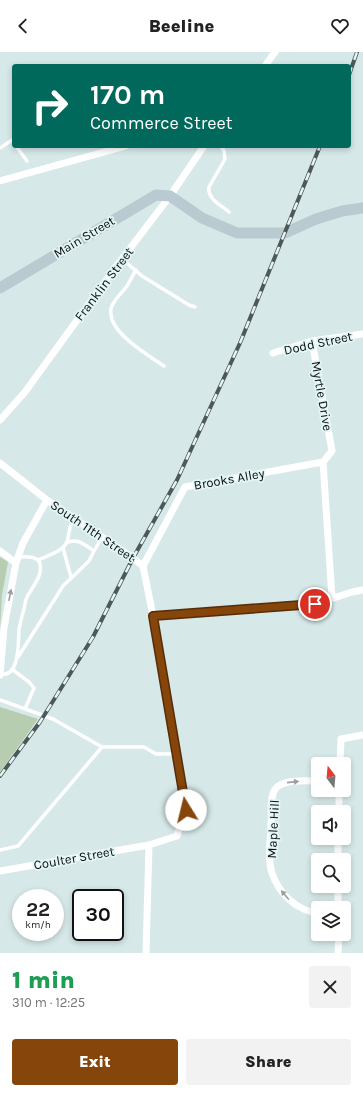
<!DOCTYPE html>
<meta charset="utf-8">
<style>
:root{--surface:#fff;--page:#f2f2f2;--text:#222;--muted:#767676;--accent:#85450b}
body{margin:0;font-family:Karla,sans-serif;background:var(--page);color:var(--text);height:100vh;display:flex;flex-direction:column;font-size:15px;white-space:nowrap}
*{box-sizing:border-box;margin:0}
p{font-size:13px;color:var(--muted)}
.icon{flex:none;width:22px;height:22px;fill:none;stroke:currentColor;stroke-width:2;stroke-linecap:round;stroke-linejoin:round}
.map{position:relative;height:901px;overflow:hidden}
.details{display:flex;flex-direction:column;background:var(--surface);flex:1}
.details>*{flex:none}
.hud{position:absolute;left:12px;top:12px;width:339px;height:84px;border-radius:4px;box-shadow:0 2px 6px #0003;background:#00695c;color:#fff;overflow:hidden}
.needle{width:26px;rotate:344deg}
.fabs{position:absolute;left:311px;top:705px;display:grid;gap:8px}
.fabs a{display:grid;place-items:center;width:40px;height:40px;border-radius:4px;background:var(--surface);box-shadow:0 2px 6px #0003;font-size:20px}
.speed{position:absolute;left:12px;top:837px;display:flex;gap:8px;font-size:20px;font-weight:700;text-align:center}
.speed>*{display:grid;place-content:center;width:52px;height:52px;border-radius:50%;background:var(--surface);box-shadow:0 2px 6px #0003;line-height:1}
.speed small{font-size:10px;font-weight:400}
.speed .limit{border:2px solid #111;border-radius:6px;background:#fff;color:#111}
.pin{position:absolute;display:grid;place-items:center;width:34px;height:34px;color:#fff;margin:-17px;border:2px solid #fff;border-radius:50%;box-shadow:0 1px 4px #0007}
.me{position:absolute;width:44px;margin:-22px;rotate:351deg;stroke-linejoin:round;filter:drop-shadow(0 0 3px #0008)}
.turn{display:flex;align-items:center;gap:14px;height:84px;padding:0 12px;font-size:18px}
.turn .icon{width:52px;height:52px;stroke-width:2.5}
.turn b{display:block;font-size:28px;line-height:34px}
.round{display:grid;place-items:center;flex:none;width:42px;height:42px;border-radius:4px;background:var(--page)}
.overview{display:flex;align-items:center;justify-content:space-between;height:68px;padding:0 12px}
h1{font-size:24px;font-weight:800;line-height:30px;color:#1e9e55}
.action{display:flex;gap:8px;margin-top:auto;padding:8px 12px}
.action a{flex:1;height:46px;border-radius:4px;background:var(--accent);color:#fff;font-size:16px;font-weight:800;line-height:46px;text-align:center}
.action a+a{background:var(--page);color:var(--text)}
header{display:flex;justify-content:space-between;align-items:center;height:52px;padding:0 12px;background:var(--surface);font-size:18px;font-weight:800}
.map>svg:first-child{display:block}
</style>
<header><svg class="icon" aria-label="back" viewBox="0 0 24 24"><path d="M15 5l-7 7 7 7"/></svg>Beeline<svg class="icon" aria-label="heart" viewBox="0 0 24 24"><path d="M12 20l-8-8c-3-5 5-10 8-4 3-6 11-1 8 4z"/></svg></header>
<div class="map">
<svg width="363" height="901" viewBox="0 0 363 901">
<rect width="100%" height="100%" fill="#d6e8e8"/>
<path fill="#b6cdb0" d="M 0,505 L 8,510 L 2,543 L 0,577 Z
M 0,655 L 38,667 L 0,720 Z"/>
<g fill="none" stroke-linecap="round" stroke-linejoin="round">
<path stroke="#fff" stroke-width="3.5" d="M 16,94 L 27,109
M 221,94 L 224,99 L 225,107 L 209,135 C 207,147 221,153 229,160
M 0,96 L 12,88 L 14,91
M 122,207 L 142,224 L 189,253 L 195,255
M 136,218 C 133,223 130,229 127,234 C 122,241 112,249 111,257 C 107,280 148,303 164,314
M 66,491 C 77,485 85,493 94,499 L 102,485
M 63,496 L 71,525
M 38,508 C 46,504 63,500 67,490 C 70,480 68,476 74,466
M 18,605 L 63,534 L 89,509 L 94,499
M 13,618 L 29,630 L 34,636 L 25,657
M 0,622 C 20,626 18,591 19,578 C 20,571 22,564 24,557 C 25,553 25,549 27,545 C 32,535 43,524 40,512 C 38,503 25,505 18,505
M 0,648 L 53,667 L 102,695
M 0,798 L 18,794 L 102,695 L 144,695 L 156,702 L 176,702"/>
<path stroke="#fff" stroke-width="7" d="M 265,14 L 275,0
M 0,129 L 126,94
M 273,301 L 312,289 L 363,282
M 0,368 L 25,340 L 112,220 L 170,144 L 204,94
M 323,410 L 332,546
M 0,411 L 47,448 L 133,506 L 143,514 L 153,564 L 185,758 L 177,784 L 149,793 L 0,819
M 0,499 L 16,511
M 143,514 L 185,435 L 323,410 L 332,399 L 312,289
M 153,564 L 315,552 L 352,540 L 363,538
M 0,623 L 4,576 L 16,511 L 23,491 L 47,448
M 340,712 L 341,687 L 363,683
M 318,729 C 307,729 284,727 276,736 C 269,744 272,761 271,772 C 271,787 267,806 272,821 C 279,842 296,858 318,861
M 339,760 L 339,738
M 338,808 L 338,786
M 338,856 L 338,834
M 146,901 L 149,793
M 338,901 L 339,882"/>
<path stroke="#b9cad1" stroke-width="11" d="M 0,236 L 156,143 L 170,144 L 202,166 L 237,181 L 285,181 L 316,167 L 342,159 L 363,156"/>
<g stroke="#4e5858" stroke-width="4">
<path id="rail" d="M 349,23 L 357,0
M 0,724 L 40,670 L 93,585 L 133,506 L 177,428 L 240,291 L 320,94"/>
</g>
<use href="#rail" stroke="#e3f5f5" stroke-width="2.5" stroke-dasharray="8" stroke-linecap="butt"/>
</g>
<defs><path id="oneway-solid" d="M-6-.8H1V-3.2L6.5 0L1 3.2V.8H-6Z"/></defs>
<g fill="#9d9f9f">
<use href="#oneway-solid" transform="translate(10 543) rotate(-79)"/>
<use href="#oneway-solid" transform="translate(293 730) rotate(-6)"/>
<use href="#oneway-solid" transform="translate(285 843) rotate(-130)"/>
</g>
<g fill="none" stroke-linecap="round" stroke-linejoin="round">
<g stroke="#562d07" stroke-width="10">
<path id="route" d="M 186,758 L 153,564 L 315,552"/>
</g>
<use href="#route" stroke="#85450b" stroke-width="7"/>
</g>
<g text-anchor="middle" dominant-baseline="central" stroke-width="3.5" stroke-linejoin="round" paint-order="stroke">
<g font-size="13" fill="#090f0f" stroke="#e3f5f5">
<text transform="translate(84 185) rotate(-31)">Main Street</text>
<text transform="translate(104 232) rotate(-53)">Franklin Street</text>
<text transform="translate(318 291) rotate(-12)">Dodd Street</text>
<text transform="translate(322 344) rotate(80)">Myrtle Drive</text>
<text transform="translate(229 427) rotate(-10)">Brooks Alley</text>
<text transform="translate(93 479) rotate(34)">South 11th Street</text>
<text transform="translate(273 777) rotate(-87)">Maple Hill</text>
<text transform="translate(74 806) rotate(-10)">Coulter Street</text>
</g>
</g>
</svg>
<div class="fabs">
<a><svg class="needle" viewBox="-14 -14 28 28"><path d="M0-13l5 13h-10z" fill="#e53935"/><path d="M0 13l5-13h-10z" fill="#767676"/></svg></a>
<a><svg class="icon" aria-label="sound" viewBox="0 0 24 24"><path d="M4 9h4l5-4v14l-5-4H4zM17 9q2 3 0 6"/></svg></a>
<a><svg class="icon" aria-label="search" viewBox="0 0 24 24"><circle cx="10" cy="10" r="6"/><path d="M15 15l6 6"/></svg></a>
<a><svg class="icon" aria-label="layers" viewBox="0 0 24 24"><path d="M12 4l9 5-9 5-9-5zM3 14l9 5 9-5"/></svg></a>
</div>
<div class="speed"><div>22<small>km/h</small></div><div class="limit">30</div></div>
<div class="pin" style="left:315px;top:552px;background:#d93025"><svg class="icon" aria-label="arrive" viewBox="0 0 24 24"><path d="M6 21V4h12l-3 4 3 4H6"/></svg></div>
<svg class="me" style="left:186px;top:758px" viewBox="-20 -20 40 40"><circle r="19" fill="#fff"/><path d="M0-13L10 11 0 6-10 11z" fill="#85450b"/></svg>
<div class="hud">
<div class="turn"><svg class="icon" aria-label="right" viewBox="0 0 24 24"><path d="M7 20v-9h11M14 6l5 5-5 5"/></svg><div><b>170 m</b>Commerce Street</div></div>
</div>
</div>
<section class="details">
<div class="overview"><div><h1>1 min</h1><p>310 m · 12:25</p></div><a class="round"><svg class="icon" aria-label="close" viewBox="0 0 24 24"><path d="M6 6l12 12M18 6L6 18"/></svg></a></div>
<div class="action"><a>Exit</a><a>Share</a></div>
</section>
